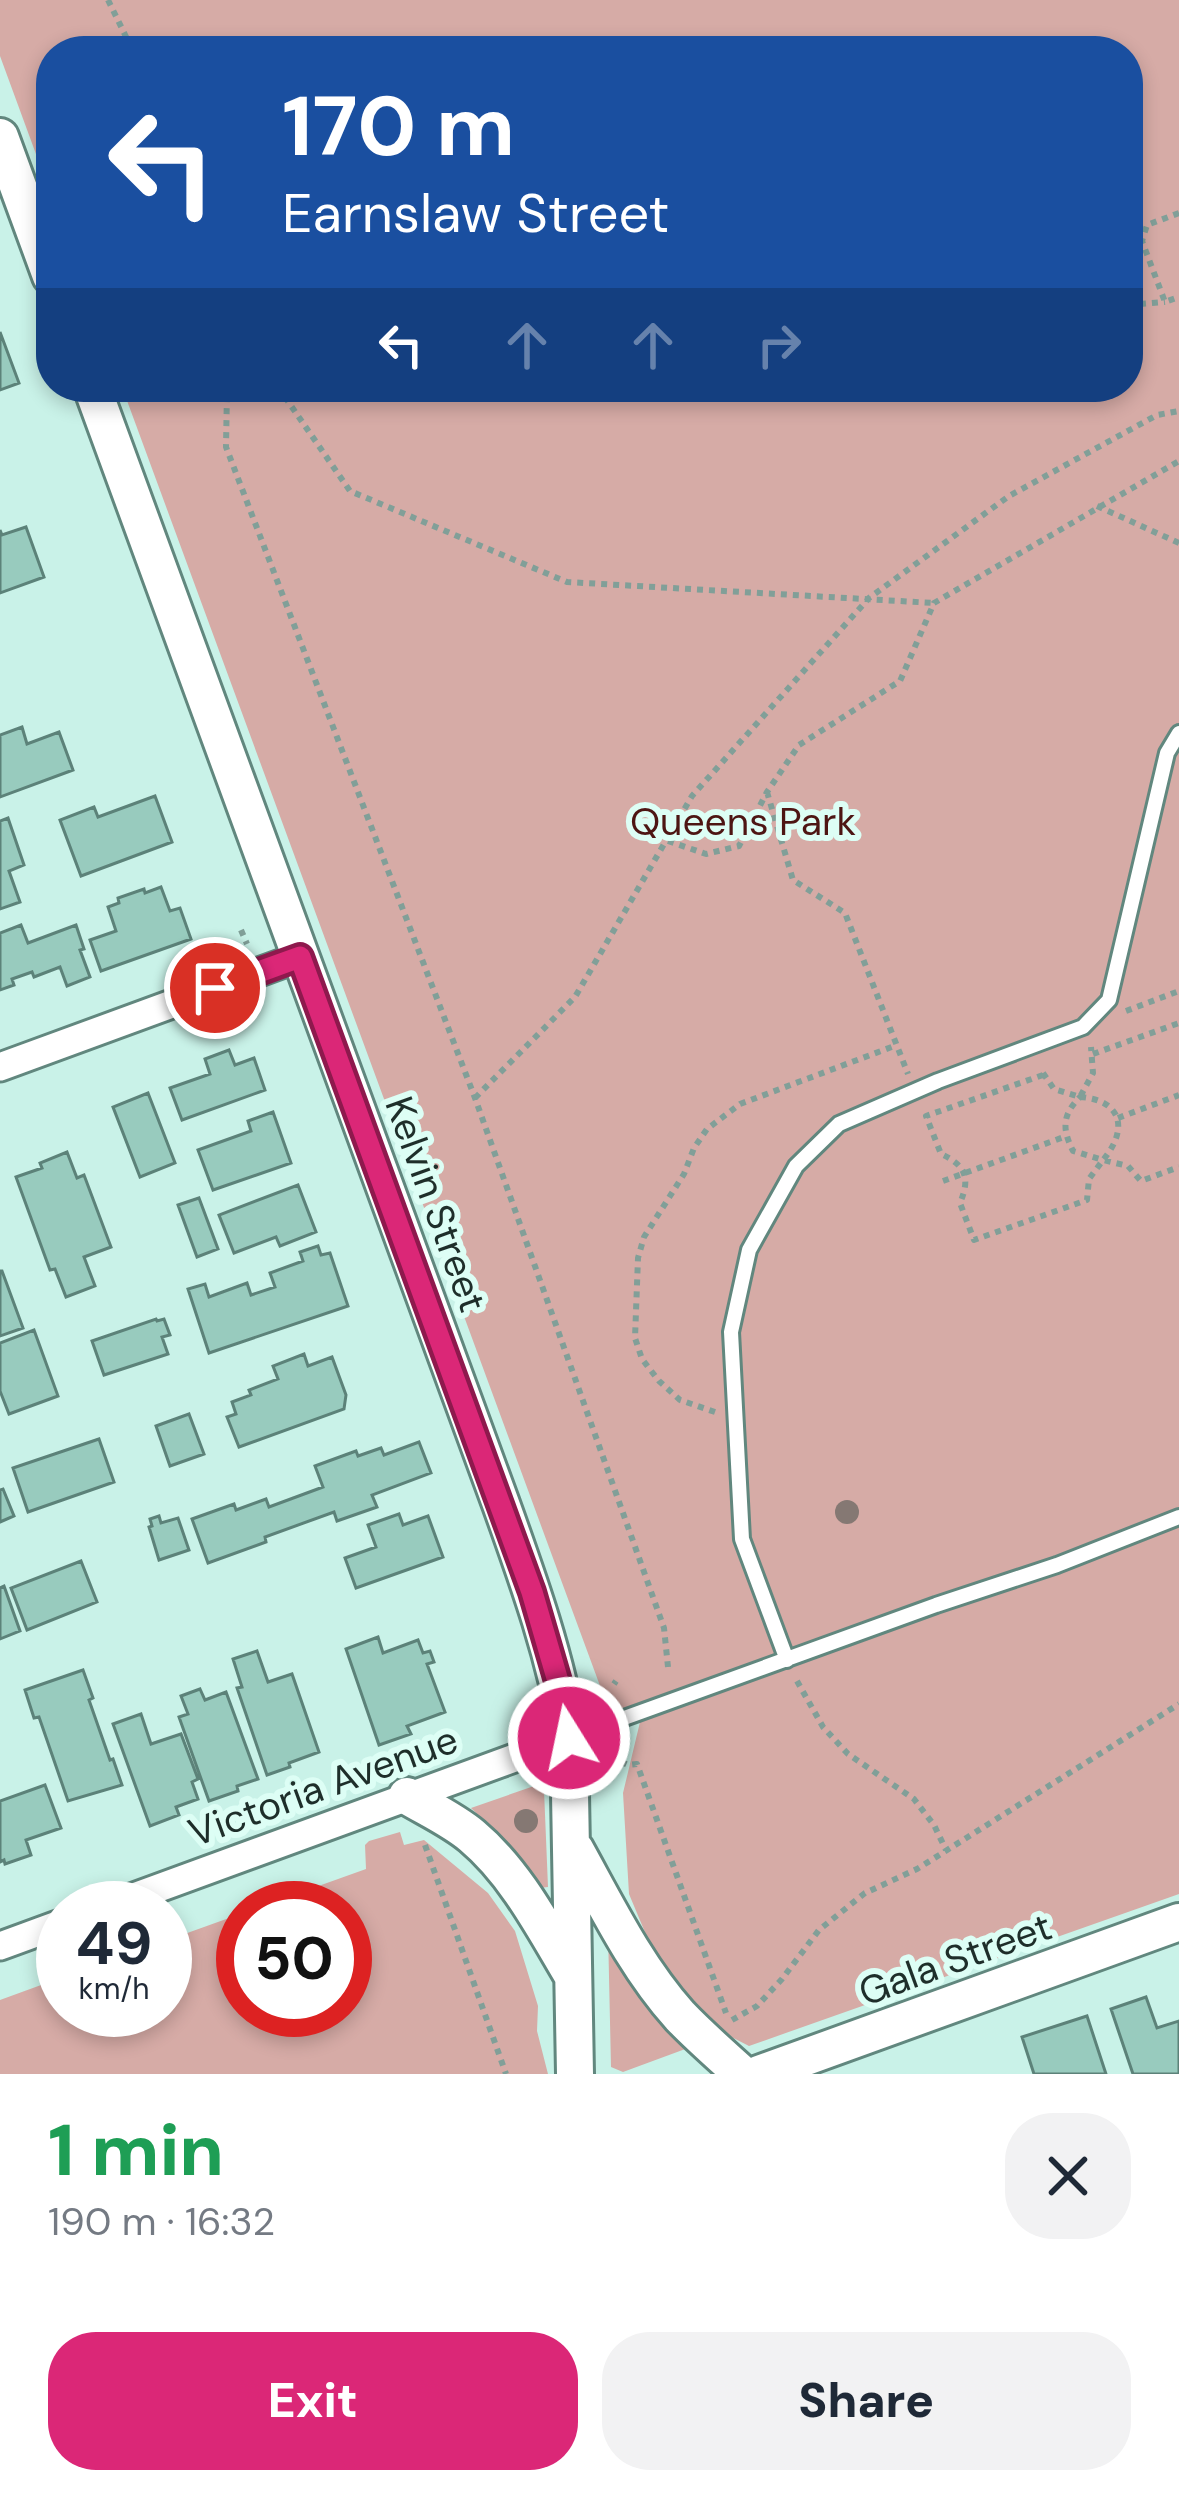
<!DOCTYPE html>
<meta charset="utf-8">
<style>
:root{--surface:#fff;--page:#f2f2f3;--text:#1f2937;--muted:#747a83;--accent:#db2777}
body{margin:0;font-family:"DM Sans",sans-serif;background:var(--page);color:var(--text);height:100vh;display:flex;flex-direction:column;font-size:45px;white-space:nowrap}
*{box-sizing:border-box;margin:0}
p{font-size:39px;color:var(--muted)}
.icon{flex:none;width:66px;height:66px;fill:none;stroke:currentColor;stroke-width:2;stroke-linecap:round;stroke-linejoin:round}
.map{position:relative;height:2074px;overflow:hidden}
.panel{display:flex;flex-direction:column;background:var(--surface);flex:1}
.panel>*{flex:none}
.banner{position:absolute;left:36px;top:36px;width:1107px;height:366px;border-radius:48px;box-shadow:0 6px 18px #0003;background:#1a4fa0;color:#fff;overflow:hidden}
.speed{position:absolute;left:36px;top:1881px;display:flex;gap:24px;font-size:60px;font-weight:700;text-align:center}
.speed>*{display:grid;place-content:center;width:156px;height:156px;border-radius:50%;background:var(--surface);box-shadow:0 6px 18px #0003;line-height:1}
.speed small{font-size:30px;font-weight:400}
.speed .limit{border:18px solid #d22;background:#fff;color:#111}
.pin{position:absolute;display:grid;place-items:center;width:102px;height:102px;color:#fff;margin:-51px;border:6px solid #fff;border-radius:50%;box-shadow:0 3px 12px #0007}
.me{position:absolute;width:132px;margin:-66px;rotate:350deg;stroke-linejoin:round;filter:drop-shadow(0 0 9px #0008)}
.turn{display:flex;align-items:center;gap:42px;height:252px;padding:0 48px;font-size:54px}
.turn .icon{width:156px;height:156px;stroke-width:2.5}
.turn b{display:block;font-size:84px;line-height:102px}
.lanes{display:flex;align-items:center;height:114px;padding:0 48px;background:#0003;justify-content:center;gap:60px;direction:ltr}
.lanes .off{opacity:.35}
.round{display:grid;place-items:center;flex:none;width:126px;height:126px;border-radius:48px;background:var(--page)}
.summary{display:flex;align-items:center;justify-content:space-between;height:204px;padding:0 48px}
h1{font-size:72px;font-weight:800;line-height:90px;color:#1e9e55}
.button{display:flex;gap:24px;margin-top:auto;padding:24px 48px}
.button a{flex:1;height:138px;border-radius:48px;background:var(--accent);color:#fff;font-size:48px;font-weight:800;line-height:138px;text-align:center}
.button a+a{background:var(--page);color:var(--text)}
.map>svg:first-child{display:block}
</style>
<div class="map">
<svg width="1179" height="2074" viewBox="0 0 1179 2074">
<rect width="100%" height="100%" fill="#c9f2e8"/>
<path fill="#d6aba6" d="M 0,0 L 1179,0 L 1179,1894 L 749,2046 L 712,2027 L 662,1973 L 629,1894 L 623,1793 L 640,1722 L 603,1694 L 122,387 L 1128,387 L 1128,51 L 51,51 L 51,195 L 0,56 Z
M 537,1785 L 544,1790 L 548,1887 L 539,1888 L 519,1855 L 471,1808 Z
M 400,1832 L 404,1845 L 424,1840 L 488,1893 L 515,1931 L 538,2006 L 537,2031 L 548,2074 L 0,2074 L 0,2000 L 63,1977 L 63,2010 L 165,2010 L 165,1941 L 243,1913 L 243,2010 L 345,2010 L 345,1908 L 257,1908 L 366,1869 L 365,1845 L 369,1841 Z
M 608,1931 L 688,2048 L 623,2072 L 611,2067 Z"/>
<path fill="#98cbbe" stroke="#5c8279" stroke-width="3" d="M 0,332 L 19,383 L 0,390 Z
M 26,527 L 44,577 L 0,593 L 0,530 L 2,535 Z
M 22,727 L 27,744 L 59,732 L 73,770 L 0,797 L 0,735 Z
M 155,796 L 172,842 L 81,876 L 60,820 L 94,807 L 98,817 Z
M 8,818 L 24,865 L 9,871 L 20,902 L 0,909 L 0,821 Z
M 161,887 L 170,911 L 180,908 L 191,939 L 101,971 L 90,940 L 116,931 L 108,907 L 119,903 L 118,898 L 144,889 L 145,893 Z
M 21,925 L 28,943 L 76,925 L 84,949 L 80,950 L 90,977 L 67,986 L 60,967 L 34,977 L 32,972 L 12,979 L 14,985 L 0,990 L 0,933 Z
M 229,1050 L 235,1065 L 254,1058 L 265,1090 L 182,1120 L 170,1088 L 210,1074 L 205,1059 Z
M 148,1093 L 175,1163 L 140,1177 L 113,1107 Z
M 273,1112 L 291,1163 L 213,1190 L 198,1150 L 251,1131 L 248,1121 Z
M 67,1152 L 77,1178 L 84,1175 L 111,1247 L 84,1257 L 95,1286 L 66,1297 L 55,1269 L 50,1270 L 16,1177 L 42,1168 L 40,1163 Z
M 298,1185 L 316,1232 L 280,1246 L 276,1237 L 234,1253 L 219,1215 Z
M 199,1198 L 218,1249 L 197,1257 L 178,1205 Z
M 318,1246 L 321,1255 L 330,1253 L 348,1306 L 209,1353 L 188,1289 L 205,1284 L 209,1297 L 247,1283 L 251,1295 L 275,1287 L 270,1273 L 303,1261 L 300,1252 Z
M 0,1271 L 2,1271 L 23,1328 L 0,1336 Z
M 156,1319 L 157,1321 L 164,1319 L 170,1335 L 162,1337 L 168,1354 L 104,1375 L 92,1341 Z
M 34,1330 L 58,1396 L 9,1414 L 0,1391 L 0,1343 Z
M 304,1354 L 308,1366 L 332,1357 L 346,1395 L 344,1409 L 239,1447 L 227,1417 L 236,1414 L 232,1402 L 251,1395 L 249,1390 L 278,1379 L 273,1366 Z
M 189,1414 L 204,1454 L 170,1466 L 156,1426 Z
M 99,1439 L 114,1482 L 28,1512 L 13,1468 Z
M 419,1442 L 431,1473 L 372,1495 L 377,1507 L 337,1521 L 334,1512 L 265,1537 L 266,1542 L 208,1563 L 192,1519 L 234,1504 L 236,1510 L 266,1499 L 269,1507 L 323,1487 L 315,1466 L 356,1451 L 358,1456 L 381,1448 L 384,1455 Z
M 3,1489 L 14,1516 L 0,1522 L 0,1490 Z
M 399,1514 L 403,1525 L 428,1516 L 443,1557 L 356,1588 L 345,1558 L 376,1547 L 368,1525 Z
M 159,1516 L 161,1523 L 178,1518 L 189,1550 L 159,1560 L 149,1527 L 152,1526 L 150,1519 Z
M 81,1561 L 97,1602 L 27,1630 L 11,1588 Z
M 4,1586 L 20,1631 L 0,1639 L 0,1588 Z
M 378,1637 L 383,1653 L 418,1640 L 423,1653 L 430,1651 L 434,1662 L 427,1664 L 445,1712 L 407,1726 L 411,1734 L 379,1745 L 346,1649 Z
M 257,1651 L 268,1682 L 292,1674 L 319,1752 L 289,1763 L 290,1767 L 267,1775 L 237,1688 L 242,1687 L 233,1659 Z
M 83,1670 L 93,1698 L 89,1700 L 110,1760 L 113,1759 L 122,1785 L 68,1801 L 39,1717 L 34,1718 L 25,1690 Z
M 200,1689 L 205,1700 L 226,1692 L 258,1779 L 237,1786 L 238,1791 L 209,1801 L 179,1717 L 188,1714 L 181,1696 Z
M 141,1714 L 151,1744 L 181,1734 L 198,1779 L 192,1782 L 198,1799 L 176,1807 L 179,1815 L 150,1826 L 113,1724 Z
M 45,1785 L 61,1828 L 26,1840 L 31,1855 L 5,1864 L 4,1860 L 0,1862 L 0,1801 Z
M 1146,1997 L 1157,2028 L 1179,2021 L 1179,2074 L 1133,2074 L 1111,2009 Z
M 1087,2016 L 1106,2074 L 1034,2074 L 1022,2037 Z"/>
<g fill="none" stroke-linecap="round" stroke-linejoin="round">
<g stroke="#61877e" stroke-width="20">
<path id="service" d="M 787,1660 L 742,1539 L 731,1332 L 749,1250 L 796,1166 L 839,1124 L 938,1081 L 1083,1027 L 1109,1000 L 1167,753 L 1179,733
M 569,1738 L 936,1605 L 1057,1565 L 1179,1517"/>
</g>
<g stroke="#61877e" stroke-width="33">
<path id="minor" d="M 0,1067 L 300,957
M 104,1908 L 569,1738
M 0,1946 L 63,1923"/>
</g>
<g stroke="#61877e" stroke-width="42">
<path id="secondary" d="M 0,137 L 51,276
M 92,387 L 501,1504 C 529,1582 556,1657 569,1738 L 575,2074
M 407,1796 C 429,1809 453,1820 472,1836 C 515,1872 543,1926 571,1973
M 575,1849 C 606,1905 636,1967 680,2016 C 699,2036 721,2055 742,2074
M 759,2074 L 1179,1922"/>
</g>
<path stroke="#819f98" stroke-width="6" stroke-dasharray="6 6" stroke-linecap="butt" d="M 108,0 L 133,51
M 1179,213 L 1147,225 L 1142,241 L 1165,302 L 1179,297
M 1128,305 L 1165,302
M 232,387 L 227,390 L 226,447 L 475,1098 L 664,1628 L 668,1667
M 278,387 L 350,491 L 567,582 L 934,603
M 885,387 L 892,395 L 900,387
M 1097,506 L 1179,543
M 767,792 L 793,880 L 845,913 L 908,1074
M 668,841 L 706,854 L 739,846 L 767,792 L 799,745 L 900,681 L 934,603 L 1179,461
M 241,930 L 247,944
M 1126,1011 L 1179,991
M 1093,1054 L 1179,1023
M 1043,1073 L 1054,1089 L 1080,1097 L 1093,1073 L 1091,1047
M 1043,1075 L 926,1116 L 941,1154 C 965,1165 971,1177 960,1203 L 974,1240 L 1087,1200 L 1089,1179 L 1103,1160 L 1128,1166 L 1141,1181 L 1179,1167
M 1080,1097 C 1122,1100 1129,1129 1103,1160 L 1073,1151 C 1062,1129 1062,1115 1080,1097 Z
M 475,1098 L 575,997 L 692,796 L 869,598 L 1009,496 L 1157,415 L 1179,411
M 1118,1118 L 1179,1095
M 943,1181 L 1064,1137
M 715,1412 L 680,1400 L 659,1381 L 642,1359 L 635,1338 L 638,1258 L 644,1237 L 684,1174 L 694,1148 L 707,1129 L 740,1104 L 897,1045
M 797,1681 L 823,1727 L 848,1754 L 914,1799 L 934,1825 L 946,1850
M 614,1684 L 616,1681
M 599,1752 L 628,1765 L 637,1764 L 726,2013
M 425,1845 L 506,2074
M 732,2020 L 757,2006 L 782,1979 L 819,1930 L 865,1893 L 917,1869 L 1179,1704"/>
<use href="#service" stroke="#fff" stroke-width="14"/>
<use href="#minor" stroke="#fff" stroke-width="27"/>
<use href="#secondary" stroke="#fff" stroke-width="36"/>
</g>
<g fill="#857873">
<circle cx="847" cy="1512" r="12"/>
<circle cx="526" cy="1821" r="12"/>
</g>
<g fill="none" stroke-linecap="round" stroke-linejoin="round">
<g stroke="#8e194d" stroke-width="30">
<path id="route" d="M 215,988 L 300,957 L 532,1592 L 562,1695 L 569,1738"/>
</g>
<use href="#route" stroke="#db2777" stroke-width="21"/>
</g>
<g text-anchor="middle" dominant-baseline="central" stroke-width="12" stroke-linejoin="round" paint-order="stroke">
<g font-size="39" fill="#4d1513" stroke="#ddfef5">
<text x="743" y="821">Queens Park</text>
</g>
<g font-size="39" fill="#1e2e2a" stroke="#ddfef5">
<text transform="translate(436 1204) rotate(70)">Kelvin Street</text>
<text transform="translate(323 1786) rotate(-20)">Victoria Avenue</text>
<text transform="translate(955 1959) rotate(-20)">Gala Street</text>
</g>
</g>
</svg>
<div class="speed"><div>49<small>km/h</small></div><div class="limit">50</div></div>
<div class="pin" style="left:215px;top:988px;background:#d93025"><svg class="icon" aria-label="arrive" viewBox="0 0 24 24"><path d="M6 21V4h12l-3 4 3 4H6"/></svg></div>
<svg class="me" style="left:569px;top:1738px" viewBox="-20 -20 40 40"><circle r="17" fill="#db2777" stroke="#fff" stroke-width="3"/><path d="M0-11L8 9 0 5-8 9z" fill="#fff"/></svg>
<div class="banner">
<div class="turn"><svg class="icon" aria-label="left" viewBox="0 0 24 24"><path d="M17 20v-9H6M10 6l-5 5 5 5"/></svg><div><b>170 m</b>Earnslaw Street</div></div>
<div class="lanes"><svg class="icon" aria-label="left" viewBox="0 0 24 24"><path d="M17 20v-9H6M10 6l-5 5 5 5"/></svg><svg class="icon off" aria-label="ahead" viewBox="0 0 24 24"><path d="M12 20V5M6 11l6-6 6 6"/></svg><svg class="icon off" aria-label="ahead" viewBox="0 0 24 24"><path d="M12 20V5M6 11l6-6 6 6"/></svg><svg class="icon off" aria-label="right" viewBox="0 0 24 24"><path d="M7 20v-9h11M14 6l5 5-5 5"/></svg></div>
</div>
</div>
<section class="panel">
<div class="summary"><div><h1>1 min</h1><p>190 m · 16:32</p></div><a class="round"><svg class="icon" aria-label="close" viewBox="0 0 24 24"><path d="M6 6l12 12M18 6L6 18"/></svg></a></div>
<div class="button"><a>Exit</a><a>Share</a></div>
</section>
